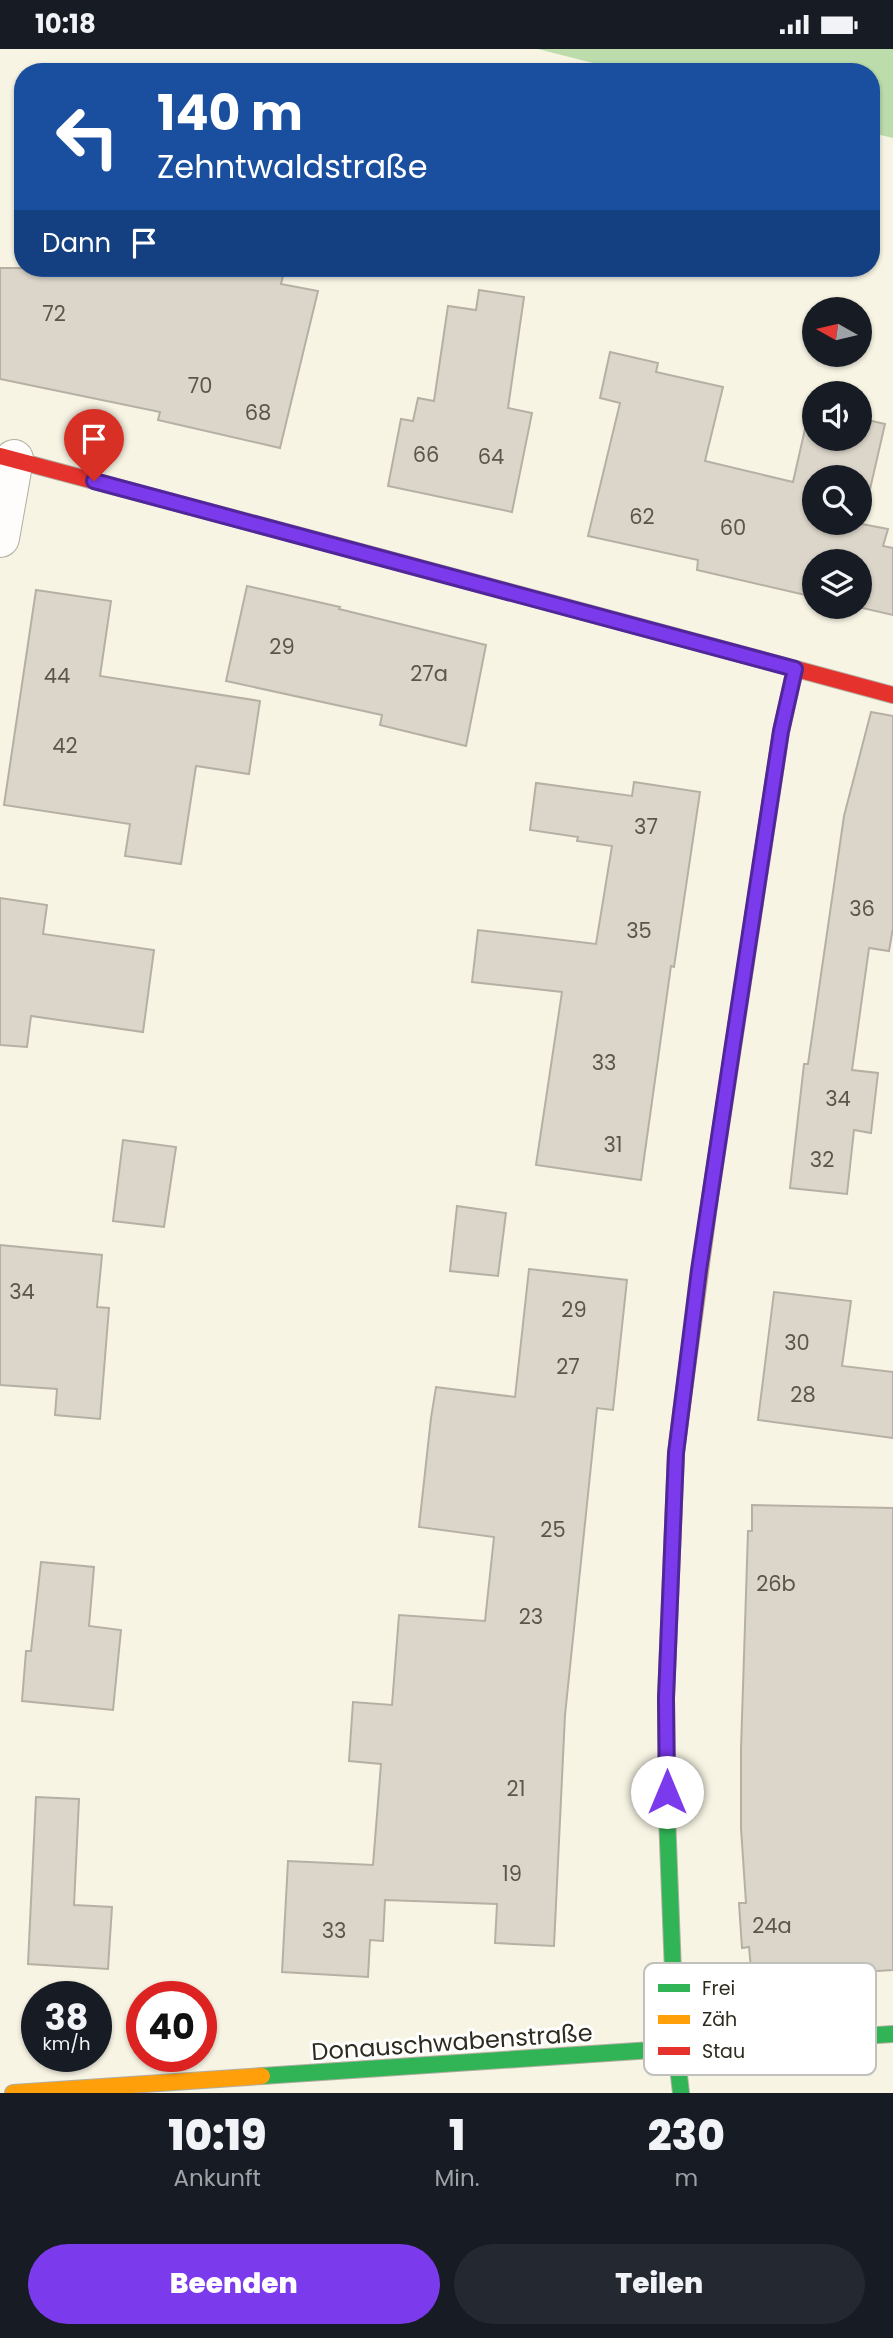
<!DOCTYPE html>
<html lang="de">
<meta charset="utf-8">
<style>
:root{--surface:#171b24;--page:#242831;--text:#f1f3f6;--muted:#9ea1a6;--accent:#7c3aed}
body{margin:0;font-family:Poppins,sans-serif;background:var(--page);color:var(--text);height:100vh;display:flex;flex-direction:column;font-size:26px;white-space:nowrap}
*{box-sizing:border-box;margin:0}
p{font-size:23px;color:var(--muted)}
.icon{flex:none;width:38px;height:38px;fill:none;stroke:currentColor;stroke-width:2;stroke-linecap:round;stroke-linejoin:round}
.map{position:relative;height:2044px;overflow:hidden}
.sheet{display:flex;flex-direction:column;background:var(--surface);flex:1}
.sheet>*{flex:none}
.top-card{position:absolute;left:14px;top:14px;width:866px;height:214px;border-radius:28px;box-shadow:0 2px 5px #0004;background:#1a4fa0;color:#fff;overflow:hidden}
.needle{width:46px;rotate:278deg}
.fabs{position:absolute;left:802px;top:248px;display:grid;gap:14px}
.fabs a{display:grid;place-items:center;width:70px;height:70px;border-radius:50%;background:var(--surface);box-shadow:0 2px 5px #0004;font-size:35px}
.speed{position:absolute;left:21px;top:1932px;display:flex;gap:14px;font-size:35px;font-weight:700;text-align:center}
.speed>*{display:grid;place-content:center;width:91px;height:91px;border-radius:50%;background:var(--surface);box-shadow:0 2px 5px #0004;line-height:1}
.speed small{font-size:18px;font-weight:400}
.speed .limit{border:10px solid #d22;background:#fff;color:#111}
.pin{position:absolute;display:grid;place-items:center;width:60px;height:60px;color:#fff;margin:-72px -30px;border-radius:50% 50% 50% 0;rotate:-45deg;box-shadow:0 0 7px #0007}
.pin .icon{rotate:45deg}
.me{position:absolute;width:77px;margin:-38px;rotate:0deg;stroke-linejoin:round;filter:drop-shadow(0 0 5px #0008)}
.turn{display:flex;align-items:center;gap:24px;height:147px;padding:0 28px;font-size:32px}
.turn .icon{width:91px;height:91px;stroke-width:2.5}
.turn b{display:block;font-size:49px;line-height:60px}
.then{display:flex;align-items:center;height:66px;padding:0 28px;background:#0003;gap:14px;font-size:26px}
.eta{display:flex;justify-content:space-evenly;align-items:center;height:119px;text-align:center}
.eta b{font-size:42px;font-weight:800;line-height:49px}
.cta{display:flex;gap:14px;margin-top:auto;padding:14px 28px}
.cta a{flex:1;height:80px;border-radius:42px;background:var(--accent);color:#fff;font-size:28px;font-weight:800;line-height:80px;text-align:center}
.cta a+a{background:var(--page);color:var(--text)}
.status{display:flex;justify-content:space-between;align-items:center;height:49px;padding:0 35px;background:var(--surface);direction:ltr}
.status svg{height:19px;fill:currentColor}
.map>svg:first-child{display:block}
</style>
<div class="status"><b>10:18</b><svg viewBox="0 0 49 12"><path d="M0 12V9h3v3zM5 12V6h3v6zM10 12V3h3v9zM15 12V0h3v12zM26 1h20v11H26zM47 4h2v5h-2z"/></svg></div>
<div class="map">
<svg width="893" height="2044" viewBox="0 0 893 2044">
<rect width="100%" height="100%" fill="#f7f4e4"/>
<path fill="#bcdcab" d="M 538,0 L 893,0 L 893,89 L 872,84 L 872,23 L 628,23 Z"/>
<path fill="#dcd6ca" stroke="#b6b0a4" stroke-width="2" fill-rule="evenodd" d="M 0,219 L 285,219 L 281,235 L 318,242 L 280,399 L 158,371 L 160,363 L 0,330 Z
M 479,241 L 524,248 L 508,359 L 532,364 L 512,463 L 388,437 L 401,370 L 413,372 L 418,349 L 434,352 L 448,257 L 476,261 Z
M 610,303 L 658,314 L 656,323 L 723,338 L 705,412 L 793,433 L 810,358 L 814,359 L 814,390 L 859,390 L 859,369 L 885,375 L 862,475 L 888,480 L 883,497 L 893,499 L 893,566 L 858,558 L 859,513 L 814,513 L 814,548 L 697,521 L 698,511 L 588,487 L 620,354 L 600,349 ZM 814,429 L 859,429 L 859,474 L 814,474 Z
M 247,537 L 340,558 L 339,560 L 486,596 L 466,697 L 380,676 L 382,666 L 226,632 Z
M 36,541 L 111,552 L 100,627 L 260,652 L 249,725 L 196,717 L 181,815 L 125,807 L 130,775 L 4,756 Z
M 871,663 L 893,667 L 893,879 L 889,902 L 869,899 L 852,1021 L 878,1024 L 871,1084 L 854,1081 L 847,1145 L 790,1139 L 804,1015 L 808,1015 L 844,767 Z
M 634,733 L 700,743 L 674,918 L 671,917 L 641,1131 L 536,1116 L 562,943 L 472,933 L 478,881 L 596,895 L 612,797 L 577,792 L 578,788 L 530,781 L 536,734 L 632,747 Z
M 0,849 L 47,856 L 43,885 L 154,901 L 143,983 L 31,967 L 27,998 L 0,996 Z
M 123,1091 L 176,1098 L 164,1178 L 113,1172 Z
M 457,1157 L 506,1164 L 498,1227 L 450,1222 Z
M 0,1196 L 102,1206 L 97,1258 L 109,1259 L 100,1370 L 55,1366 L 57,1340 L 0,1336 Z
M 529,1220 L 627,1231 L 613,1361 L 597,1359 L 565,1666 L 554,1897 L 495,1894 L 497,1855 L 385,1851 L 383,1892 L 370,1891 L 368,1928 L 282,1923 L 288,1812 L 373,1816 L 381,1715 L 349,1712 L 353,1653 L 392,1656 L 399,1566 L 485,1572 L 494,1488 L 419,1478 L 431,1369 L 436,1338 L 515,1348 Z
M 774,1243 L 851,1252 L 842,1317 L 893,1323 L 893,1389 L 758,1371 Z
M 752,1456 L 893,1459 L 893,1921 L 752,1930 L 749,1898 L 742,1899 L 739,1854 L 746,1854 L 741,1779 L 741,1700 L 748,1482 L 752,1482 Z
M 41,1513 L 94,1518 L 89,1577 L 121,1581 L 113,1661 L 22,1652 L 26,1602 L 31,1602 Z
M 36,1748 L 79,1750 L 74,1856 L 112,1858 L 108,1920 L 28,1915 Z"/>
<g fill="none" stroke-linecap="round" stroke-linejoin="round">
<g stroke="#b1aea1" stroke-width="40">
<path id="street" d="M 0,489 L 14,410"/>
</g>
<g stroke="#b1aea1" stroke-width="18">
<path id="fast" d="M 262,2027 L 893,1985
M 681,2044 L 676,2001 L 667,1767 L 666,1649 L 676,1404 L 681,1364"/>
</g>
<g stroke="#b1aea1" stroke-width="18">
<path id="slow" d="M 338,497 L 588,564
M 755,854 L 781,683 L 795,620
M 681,1364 L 710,1149
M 13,2044 L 262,2027"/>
</g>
<g stroke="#b1aea1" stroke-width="18">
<path id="jam" d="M 0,407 L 338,497
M 588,564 L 893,646
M 710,1149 L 755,854"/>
</g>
<use href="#street" stroke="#fefdfb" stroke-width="38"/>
<use href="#fast" stroke="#30b455" stroke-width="16"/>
<use href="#slow" stroke="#ff9f0a" stroke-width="16"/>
<use href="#jam" stroke="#e5322d" stroke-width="16"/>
</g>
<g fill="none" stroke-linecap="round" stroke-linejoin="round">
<g stroke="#51269a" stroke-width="18">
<path id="route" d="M 94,432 L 795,620 L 781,682 L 732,1002 L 699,1221 L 676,1404 L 666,1649 L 667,1743"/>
</g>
<use href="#route" stroke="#7c3aed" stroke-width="12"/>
</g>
<g text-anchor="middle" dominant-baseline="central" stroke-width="6" stroke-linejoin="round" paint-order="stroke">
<g font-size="21" fill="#5a5649">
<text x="54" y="264">72</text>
<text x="200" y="336">70</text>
<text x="258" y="363">68</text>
<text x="426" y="405">66</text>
<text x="491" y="407">64</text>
<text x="642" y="467">62</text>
<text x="733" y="478">60</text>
<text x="282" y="597">29</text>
<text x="429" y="624">27a</text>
<text x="57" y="626">44</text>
<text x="65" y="696">42</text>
<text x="646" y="777">37</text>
<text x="862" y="859">36</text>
<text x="639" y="881">35</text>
<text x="604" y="1013">33</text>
<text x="838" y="1049">34</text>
<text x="613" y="1095">31</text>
<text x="822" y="1110">32</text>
<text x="22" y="1242">34</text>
<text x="574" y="1260">29</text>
<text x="797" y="1293">30</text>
<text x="568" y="1317">27</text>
<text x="803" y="1345">28</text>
<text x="553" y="1480">25</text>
<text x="776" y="1534">26b</text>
<text x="531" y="1567">23</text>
<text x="516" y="1739">21</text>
<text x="512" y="1824">19</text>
<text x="772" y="1876">24a</text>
<text x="334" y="1881">33</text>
</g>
<g font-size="24" fill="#2e2c1e" stroke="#fff">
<text transform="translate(452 1993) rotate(-4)">Donauschwabenstraße</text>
</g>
</g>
<rect x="644" y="1914" width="232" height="112" rx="10" fill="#fff" stroke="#c0c0bc" stroke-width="2"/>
<rect x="658" y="1935" width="32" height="8" fill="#30b455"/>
<rect x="658" y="1966" width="32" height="9" fill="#ff9f0a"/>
<rect x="658" y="1998" width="32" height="8" fill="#e5322d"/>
<g font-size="19" fill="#2e2c1e">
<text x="702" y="1946">Frei</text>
<text x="702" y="1977">Zäh</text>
<text x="702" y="2009">Stau</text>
</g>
</svg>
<div class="fabs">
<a><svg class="needle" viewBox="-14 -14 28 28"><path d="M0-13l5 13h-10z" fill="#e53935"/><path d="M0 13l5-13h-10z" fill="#9ea1a6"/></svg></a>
<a><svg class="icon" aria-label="sound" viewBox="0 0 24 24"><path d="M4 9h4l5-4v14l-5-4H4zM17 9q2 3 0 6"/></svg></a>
<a><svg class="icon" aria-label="search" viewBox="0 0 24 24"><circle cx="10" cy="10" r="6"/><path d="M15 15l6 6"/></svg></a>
<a><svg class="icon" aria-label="layers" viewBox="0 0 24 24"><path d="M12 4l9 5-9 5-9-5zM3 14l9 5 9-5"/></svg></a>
</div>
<div class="speed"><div>38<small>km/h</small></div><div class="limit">40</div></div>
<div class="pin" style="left:94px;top:432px;background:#d93025"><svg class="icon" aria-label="arrive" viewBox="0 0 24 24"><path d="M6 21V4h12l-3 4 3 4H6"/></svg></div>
<svg class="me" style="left:667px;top:1743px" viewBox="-20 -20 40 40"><circle r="19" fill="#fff"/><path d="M0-13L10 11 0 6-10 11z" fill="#7c3aed"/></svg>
<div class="top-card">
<div class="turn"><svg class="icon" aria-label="left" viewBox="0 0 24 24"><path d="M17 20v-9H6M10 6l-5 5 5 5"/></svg><div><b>140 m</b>Zehntwaldstraße</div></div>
<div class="then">Dann<svg class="icon" aria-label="arrive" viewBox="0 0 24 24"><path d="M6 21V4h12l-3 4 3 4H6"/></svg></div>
</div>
</div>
<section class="sheet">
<div class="eta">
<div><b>10:19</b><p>Ankunft</p></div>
<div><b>1</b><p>Min.</p></div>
<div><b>230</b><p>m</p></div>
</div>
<div class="cta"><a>Beenden</a><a>Teilen</a></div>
</section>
